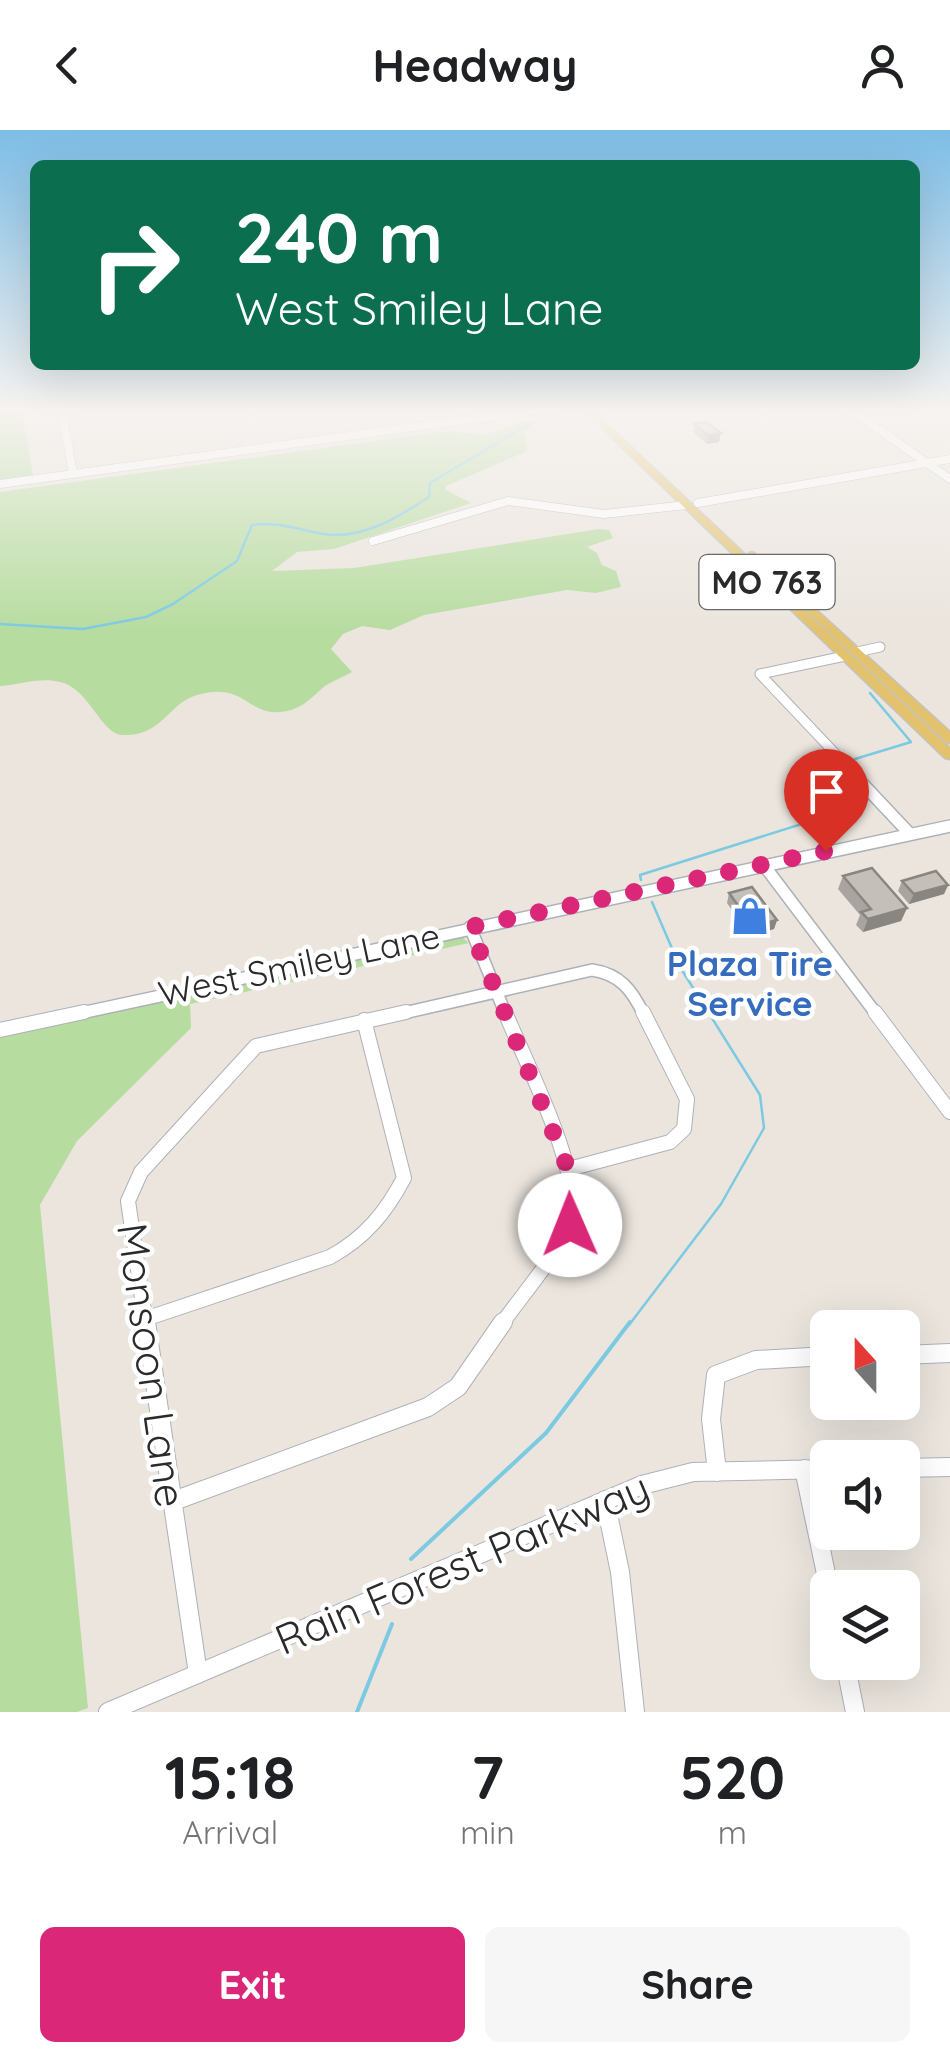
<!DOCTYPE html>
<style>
:root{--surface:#fff;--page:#f6f6f6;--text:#202124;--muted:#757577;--accent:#db2777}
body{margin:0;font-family:Quicksand,sans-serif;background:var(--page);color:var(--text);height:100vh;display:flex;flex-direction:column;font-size:38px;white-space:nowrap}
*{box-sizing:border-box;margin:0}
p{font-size:32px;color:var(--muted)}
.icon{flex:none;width:55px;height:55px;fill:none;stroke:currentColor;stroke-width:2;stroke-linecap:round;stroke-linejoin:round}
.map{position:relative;height:1582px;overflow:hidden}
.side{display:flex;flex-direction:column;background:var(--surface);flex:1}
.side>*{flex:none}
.hud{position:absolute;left:30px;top:30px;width:890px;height:210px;border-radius:15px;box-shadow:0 10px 40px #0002;background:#0b6e4f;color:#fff;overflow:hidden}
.needle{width:65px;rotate:339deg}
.buttons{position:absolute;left:810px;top:1180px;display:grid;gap:20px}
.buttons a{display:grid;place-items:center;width:110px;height:110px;border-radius:15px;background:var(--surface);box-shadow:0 10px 40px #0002;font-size:50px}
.pin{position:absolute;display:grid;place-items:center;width:85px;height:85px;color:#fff;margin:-102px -42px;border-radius:50% 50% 50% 0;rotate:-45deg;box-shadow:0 0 10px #0007}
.pin .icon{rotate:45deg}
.me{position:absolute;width:110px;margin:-55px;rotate:359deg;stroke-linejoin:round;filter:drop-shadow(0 0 8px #0008)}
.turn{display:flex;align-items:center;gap:35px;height:210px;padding:0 40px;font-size:45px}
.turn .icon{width:130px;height:130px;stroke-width:2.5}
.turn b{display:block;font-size:70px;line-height:85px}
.eta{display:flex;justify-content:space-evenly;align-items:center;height:170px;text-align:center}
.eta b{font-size:60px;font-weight:800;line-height:70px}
.action{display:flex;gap:20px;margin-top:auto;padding:20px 40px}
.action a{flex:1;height:115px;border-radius:15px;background:var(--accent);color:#fff;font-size:40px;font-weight:800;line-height:115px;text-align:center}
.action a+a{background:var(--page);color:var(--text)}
header{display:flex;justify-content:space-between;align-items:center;height:130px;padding:0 40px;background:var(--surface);font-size:45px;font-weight:800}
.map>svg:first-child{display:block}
</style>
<header><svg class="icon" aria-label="back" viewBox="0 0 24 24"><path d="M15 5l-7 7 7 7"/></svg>Headway<svg class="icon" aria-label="person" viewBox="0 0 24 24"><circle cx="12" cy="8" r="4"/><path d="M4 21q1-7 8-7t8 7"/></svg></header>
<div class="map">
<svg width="950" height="1582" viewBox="0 0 950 1582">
<rect width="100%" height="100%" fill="#ebe5de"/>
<path fill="#b7dca0" d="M 0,278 L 51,278 L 22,283 L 33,345 L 0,350 Z
M 525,292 L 533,296 L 524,302 L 527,321 L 446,356 L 446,360 L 471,373 L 334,419 L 297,422 L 272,441 L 354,438 L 599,399 L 609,400 L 613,408 L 587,417 L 597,423 L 602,435 L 616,441 L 621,457 L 596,463 L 567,460 L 424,485 L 390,500 L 362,496 L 343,504 L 331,519 L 352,542 C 344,547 332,551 325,556 C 313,566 303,578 287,581 C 246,590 248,549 194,566 C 168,575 161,607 122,605 C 100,603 89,558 60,552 C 39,547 20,555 0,556 L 0,362 L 449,301 L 485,305 Z
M 461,806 L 469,813 L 190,874 L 191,898 L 77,1011 L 40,1075 L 88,1578 L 77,1582 L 0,1582 L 0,904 Z"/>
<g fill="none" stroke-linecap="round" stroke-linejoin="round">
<path stroke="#7ccae2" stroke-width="2.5" d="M 0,494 L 83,499 L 146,487 L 173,474 L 237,431 L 252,395 C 278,391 299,400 324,404 C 361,410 399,387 429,367 L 430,353 L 531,293
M 855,629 L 911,612 L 870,563
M 641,750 L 640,745 L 827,686
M 629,1195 L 721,1074 L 764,998 L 760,965 L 680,837 L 652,772"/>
<path stroke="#7ccae2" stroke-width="4" d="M 411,1429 L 546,1303 L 630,1192
M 357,1582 L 392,1494"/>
<g stroke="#aeb1b9" stroke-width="9">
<path id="minor-far4" d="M 848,278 L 950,349
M 62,281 L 73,344
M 0,354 L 552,278
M 698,373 L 950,329
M 373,411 L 508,371 L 604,384 L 686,375"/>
</g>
<g stroke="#aeb1b9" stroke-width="11">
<path id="minor-far3" d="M 857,522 L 880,517
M 845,526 L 760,544 L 847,636"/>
</g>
<g stroke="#aeb1b9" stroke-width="14">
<path id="minor-far2" d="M 844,634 L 910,704
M 763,734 L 877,885
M 470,797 L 506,885
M 72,885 L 950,696
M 395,885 L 592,840 C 620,844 632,860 644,885"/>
</g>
<g stroke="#aeb1b9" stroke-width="16">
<path id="minor-far1" d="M 875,882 L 950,982
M 0,900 L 84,882
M 569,1039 L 670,1012 L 684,999 L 687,969 L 643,882
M 145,1189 L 330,1127 C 365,1108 386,1082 404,1048 L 364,890
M 146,1195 L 128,1071 L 141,1042 L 256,916 L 406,882
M 501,1195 C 519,1169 561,1120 570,1093 C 586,1048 524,929 505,882"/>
</g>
<g stroke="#aeb1b9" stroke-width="20">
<path id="minor" d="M 146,1192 L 198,1544
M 902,1225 L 950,1223
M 902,1338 L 950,1337
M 804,1339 L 829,1458
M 717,1342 L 711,1289 L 716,1245 L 756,1230 L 828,1226
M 605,1370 L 620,1442 L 635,1582
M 171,1372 L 428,1277 L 458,1257 L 503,1192
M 845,1532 L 855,1582
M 108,1582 L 642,1355 L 693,1342 L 828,1339"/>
</g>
<g stroke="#c3c3c3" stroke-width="3">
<path id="major" d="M 581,278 L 590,278 L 950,618 L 950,629 L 945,628 Z
M 753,422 L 950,602 L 950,613 L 946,612 L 749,427 L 749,423 Z"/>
</g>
<use href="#minor-far4" stroke="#fff" stroke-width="8"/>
<use href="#minor-far3" stroke="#fff" stroke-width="9"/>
<use href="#minor-far2" stroke="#fff" stroke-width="11"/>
<use href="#minor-far1" stroke="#fff" stroke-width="14"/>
<use href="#minor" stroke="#fff" stroke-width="18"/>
<use href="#major" fill="#e2c26c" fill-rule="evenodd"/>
</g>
<path fill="#a9a49f" d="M 694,294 L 721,303 L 719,312 L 707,314 L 693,302 Z
M 843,746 L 907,778 L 901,791 L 863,802 L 856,795 L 860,785 L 838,759 Z
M 902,751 L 948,755 L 944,764 L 909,774 L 898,761 Z
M 729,763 L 777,790 L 774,799 L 750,806 L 727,773 Z"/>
<path fill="#898682" d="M 721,303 L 719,312 L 707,314 L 708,305 Z
M 948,755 L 944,764 L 909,774 L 914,764 Z
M 907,778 L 901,791 L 863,802 L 868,789 Z
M 777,790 L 774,799 L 750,806 L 753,796 Z"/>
<path fill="#c4bfb9" stroke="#898682" stroke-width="2.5" d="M 706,292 L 721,303 L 708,305 L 694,294 Z
M 872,738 L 907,778 L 868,789 L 861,782 L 871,779 L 843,746 Z
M 936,741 L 948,755 L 914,764 L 902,751 Z
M 752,757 L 777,790 L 753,796 L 729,763 Z"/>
<linearGradient id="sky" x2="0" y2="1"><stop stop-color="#7dbde6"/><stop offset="0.56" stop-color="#f6f3f0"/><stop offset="1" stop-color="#f6f3f0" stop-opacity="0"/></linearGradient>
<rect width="950" height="500" fill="url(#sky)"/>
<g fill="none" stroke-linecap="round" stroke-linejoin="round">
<path stroke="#db2777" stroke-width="18" stroke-dasharray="0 32.4" d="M 570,1095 L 575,1069 L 568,1039 L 470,797 L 826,721"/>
</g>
<defs>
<g id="shop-bare" transform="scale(3)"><path d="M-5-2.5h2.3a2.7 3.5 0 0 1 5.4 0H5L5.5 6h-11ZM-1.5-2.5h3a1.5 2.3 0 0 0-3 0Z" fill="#3f7fe0" stroke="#fff" stroke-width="2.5" paint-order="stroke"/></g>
</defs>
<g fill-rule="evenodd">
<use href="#shop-bare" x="750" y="786"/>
</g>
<g text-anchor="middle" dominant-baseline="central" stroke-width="9" stroke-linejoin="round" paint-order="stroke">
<rect fill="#fff" stroke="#6a6a6a" stroke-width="2.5" x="699.5" y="425" width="135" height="54" rx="8"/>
<g font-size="32" font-weight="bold" fill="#2a2a2a">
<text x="767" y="452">MO 763</text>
</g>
<g font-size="35" font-weight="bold" fill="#366cbe" stroke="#fff">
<text x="750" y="833">Plaza Tire<tspan x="750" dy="40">Service</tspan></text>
</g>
<g font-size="35" fill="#2a2a2a" stroke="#fff">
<text transform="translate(299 834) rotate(-12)">West Smiley Lane</text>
</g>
<g font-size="42" fill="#2a2a2a" stroke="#fff">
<text transform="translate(152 1235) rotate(82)">Monsoon Lane</text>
<text transform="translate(462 1433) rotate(-23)">Rain Forest Parkway</text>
</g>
</g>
</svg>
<div class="buttons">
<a><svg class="needle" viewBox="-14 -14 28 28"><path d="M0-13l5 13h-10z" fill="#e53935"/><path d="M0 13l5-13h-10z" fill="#757577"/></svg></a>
<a><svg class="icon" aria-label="sound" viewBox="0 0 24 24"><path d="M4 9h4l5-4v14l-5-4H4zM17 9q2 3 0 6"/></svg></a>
<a><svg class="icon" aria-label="layers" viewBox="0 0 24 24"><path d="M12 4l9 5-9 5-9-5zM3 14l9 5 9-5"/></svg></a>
</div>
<div class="pin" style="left:826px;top:721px;background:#d93025"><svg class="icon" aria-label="arrive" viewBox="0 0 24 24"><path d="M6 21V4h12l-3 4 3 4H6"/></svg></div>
<svg class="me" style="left:570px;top:1095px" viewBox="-20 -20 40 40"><circle r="19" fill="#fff"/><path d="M0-13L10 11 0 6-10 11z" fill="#db2777"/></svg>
<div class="hud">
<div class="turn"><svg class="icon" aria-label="right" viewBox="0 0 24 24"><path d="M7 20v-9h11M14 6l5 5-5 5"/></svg><div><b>240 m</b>West Smiley Lane</div></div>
</div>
</div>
<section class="side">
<div class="eta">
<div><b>15:18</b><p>Arrival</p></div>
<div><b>7</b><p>min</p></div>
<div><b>520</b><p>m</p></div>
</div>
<div class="action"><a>Exit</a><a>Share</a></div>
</section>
